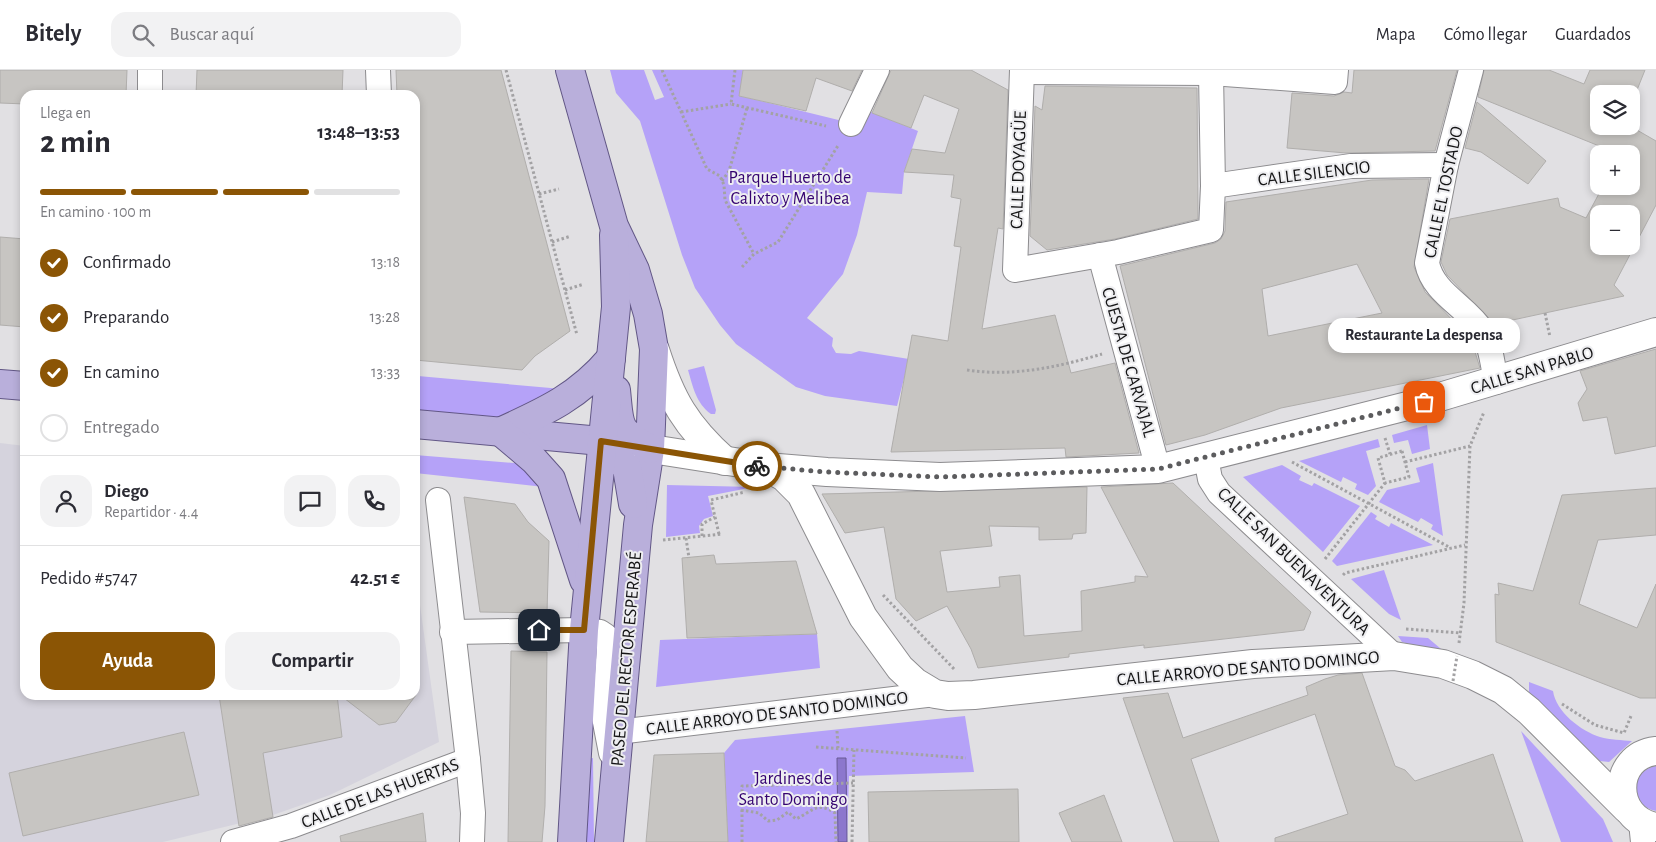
<!DOCTYPE html>
<html lang="es">
<head>
<meta charset="utf-8">
<style>
	body { margin:0; font-family:"Alegreya Sans",sans-serif; background:#f2f2f3; color:#2b2b33; height:100vh; display:flex; flex-direction:column; font-size:19px; white-space:nowrap }
	* { box-sizing:border-box; margin:0 }
	p { font-size:16px; color:#7c7c81 }
	.icon { flex:none; width:28px; height:28px; fill:none; stroke:currentColor; stroke-width:2; stroke-linecap:round; stroke-linejoin:round }
	.map { position:relative; flex:1; overflow:hidden }
	.details { position:absolute; left:20px; top:20px; width:400px; height:610px; display:flex; flex-direction:column; background:#fff; border-radius:15px; box-shadow:0 2px 8px #0003 }
	.details>* { flex:none }
	.fabs { position:absolute; left:1590px; top:15px; display:grid; gap:10px }
	.fabs a { display:grid; place-items:center; width:50px; height:50px; border-radius:10px; background:#fff; box-shadow:0 2px 8px #0003; font-size:25px }
	.pin { position:absolute; display:grid; place-items:center; width:42px; height:42px; color:#fff; margin:-21px; border-radius:10px; box-shadow:0 2px 8px #0006 }
	.courier { position:absolute; display:grid; place-items:center; width:50px; height:50px; margin:-25px; border:4px solid #8b5505; border-radius:50%; background:#fff; color:#222; box-shadow:0 1px 6px #0007 }
	.bubble { position:absolute; height:35px; border-radius:15px; background:#fff; box-shadow:0 2px 8px #0003; font-size:16px; font-weight:700; line-height:35px; text-align:center }
	.headline em { font-style:normal; font-weight:700 }
	.headline div { display:flex; flex-direction:column-reverse }
	.headline { display:flex; align-items:center; justify-content:space-between; height:85px; padding:0 20px }
	h1 { font-size:32px; font-weight:700; line-height:38px }
	.bar { display:grid; grid-template-columns:repeat(4,1fr); gap:8px 5px; align-content:center; height:60px; padding:0 20px }
	.bar i { height:6px; border-radius:4px; background:#e1e1e2 }
	.bar .current { background:#8b5505 }
	.bar p { grid-column:span 4 }
	.line { display:flex; align-items:center; gap:12px; padding:0 20px; border-top:1px solid #e1e1e2 }
	.line div { flex:1 }
	.round { display:grid; place-items:center; flex:none; width:52px; height:52px; border-radius:15px; background:#f2f2f3 }
	ol { padding:0 20px; list-style:none }
	li { display:flex; align-items:center; gap:15px; height:55px }
	li p { margin-inline-start:auto }
	li .icon { padding:5px; border-radius:50%; background:#8b5505; color:#fff; stroke-width:4 }
	li:last-child { color:#7c7c81 }
	li i { width:28px; height:28px; border:2px solid #e1e1e2; border-radius:50% }
	.action { display:flex; gap:10px; margin-top:auto; padding:10px 20px }
	.action a { flex:1; height:58px; border-radius:15px; background:#8b5505; color:#fff; font-size:20px; font-weight:700; line-height:58px; text-align:center }
	.action a+a { background:#f2f2f3; color:#2b2b33 }
	header { display:flex; align-items:center; gap:30px; box-sizing:border-box; height:70px; padding:0 25px; background:#fff; border-bottom:1px solid #e1e1e2 }
	header strong { font-size:24px }
	nav { display:flex; gap:28px; margin-inline-start:auto; font-size:18px }
	.search { width:350px; height:45px; background:#f2f2f3; display:flex; align-items:center; gap:12px; box-sizing:border-box; padding:0 18px; border-radius:15px; color:#7c7c81; font-size:19px }
	.map>svg:first-child { display:block }
	.built { fill:#d5d3dd }
	.green { fill:#b5a2f8 }
	.water { fill:#8c77cd; stroke:#685a96 }
	.building { fill:#c7c5c2; stroke:#b0aeac; fill-rule:evenodd }
	.lines { fill:none; stroke-linecap:round; stroke-linejoin:round }
	.street-casing { stroke:#8d8c8f; stroke-width:26 }
	.secondary-casing { stroke:#8d8c8f; stroke-width:30 }
	.primary-casing { stroke:#625786; stroke-width:30 }
	.path { stroke:#a3a2a4; stroke-width:3; stroke-dasharray:2.5 2.5; stroke-linecap:butt }
	.street { stroke:#fff; stroke-width:24 }
	.secondary { stroke:#fff; stroke-width:28 }
	.primary { stroke:#b9afdb; stroke-width:28 }
	.path-bridge { stroke:#a3a2a4; stroke-width:3; stroke-dasharray:2.5 2.5; stroke-linecap:butt }
	.done { stroke:#5c5c5e; stroke-width:5; stroke-dasharray:0 9 }
	.route { stroke:#8b5505; stroke-width:6 }
	.labels { text-anchor:middle; stroke-width:4; stroke-linejoin:round; paint-order:stroke }
	.street-label { font-size:18px; fill:#151516; stroke:#eeeef1 }
	.park-label { font-size:18px; fill:#340270; stroke:#eeeef1 }
</style>
</head>
<body>
<header>
<strong>Bitely</strong>
<div class="search"><svg class="icon" aria-label="search" viewBox="0 0 24 24"><circle cx="10" cy="10" r="6"/><path d="M15 15l6 6"/></svg>Buscar aquí</div>
<nav><a>Mapa</a><a>Cómo llegar</a><a>Guardados</a></nav>
</header>
<div class="map">
<svg width="1656" height="772" viewBox="0 0 1656 772">
	<rect width="100%" height="100%" fill="#e1e0e3"/>
	<!-- built -->
	<path class="built" d="M0 373 25 376V625H415V499L439 672 330 725 273 745 163 772H0Z"/>
	<!-- green -->
	<g class="green">
		<path d="M610 0H644L655 30 664 27 652 0H743L740 26 863 56 871 42 918 61 904 102 902 124 867 122 857 165 843 204 807 248 833 268 832 276 836 283 851 284 859 281 909 289 897 336 825 326 796 317 736 274 720 255 695 218 682 185 640 51 616 23Z"/>
		<path d="M704 296 716 340 715 344H711C696 333 693 317 688 300Z"/>
		<path d="M418 306 562 319 519 343 495 348 415 341V308Z"/>
		<path d="M1427 355 1430 379 1412 384 1408 370 1394 373 1392 365Z"/>
		<path d="M1378 369 1380 377 1366 381 1376 416 1368 425 1355 419 1357 414 1343 407 1341 412 1299 391Z"/>
		<path d="M415 385 525 394 544 417 415 403Z"/>
		<path d="M1433 393 1443 466 1431 459 1433 455 1421 448 1418 452 1379 432 1387 420 1420 412 1416 398Z"/>
		<path d="M1282 395 1301 406 1299 410 1312 416 1314 413 1360 436 1323 482 1243 407Z"/>
		<path d="M667 415 754 417 708 426 713 446 704 449 699 456 700 463 666 467Z"/>
		<path d="M1371 442 1377 446 1375 449 1389 457 1391 453 1433 475 1337 496 1332 491Z"/>
		<path d="M1384 500 1401 550 1389 544 1351 509Z"/>
		<path d="M817 564 820 598 656 617 660 570Z"/>
		<path d="M1398 566 1428 568 1447 584 1402 572Z"/>
		<path d="M1529 612 1553 621C1556 642 1581 661 1600 667 1610 670 1622 670 1632 671L1609 692 1600 691 1529 622Z"/>
		<path d="M965 646 974 702 849 706 847 772H728L724 683 735 670Z"/>
		<path d="M1521 661 1603 749 1613 772H1561Z"/>
		<path d="M593 688 594 772H585L588 689Z"/>
		<path d="M1656 696V741C1629 736 1629 701 1656 696Z"/>
	</g>
	<!-- water -->
	<path class="water" d="M837 688H846L847 772H838Z"/>
	<!-- building -->
	<g class="building">
		<path d="M0 0H127L126 25H25V34L0 33Z"/>
		<path d="M197 0H343L342 25H196Z"/>
		<path d="M396 0H501L570 261 535 286 522 300 415 290V25H397Z"/>
		<path d="M743 0H862L852 21 816 8 806 41 739 26Z"/>
		<path d="M891 0H971L1008 20 1003 159 998 158 982 259 1055 245 1071 303 1115 293 1139 383 1066 387 1065 378 891 382 912 265 948 271 961 177 954 176 961 129 951 127 954 105 904 102 912 79 945 83 959 39 924 25 911 58 872 43Z"/>
		<path d="M1354 0H1457L1435 81 1346 83 1287 78 1292 23 1334 26 1344 22 1352 23Z"/>
		<path d="M1484 0H1549L1584 14 1590 0H1645L1631 35V24H1599V56H1630L1656 71V135L1614 215 1624 226 1494 254 1447 205 1441 192 1450 149 1558 128 1560 137 1586 148 1603 116H1631V84H1619L1478 27ZM1599 144H1631V176H1599Z"/>
		<path d="M1045 16 1197 18 1198 149 1115 169 1047 180 1030 166 1035 36 1042 40Z"/>
		<path d="M1477 32 1546 91 1528 114 1481 82 1465 78Z"/>
		<path d="M1429 109 1414 197 1425 222 1471 269 1480 298 1281 338 1205 365 1166 375 1120 196 1215 173 1221 169 1225 161 1226 132 1372 110ZM1357 194 1382 243 1268 266 1262 219Z"/>
		<path d="M0 167 25 169V257L0 255Z"/>
		<path d="M1656 279V376L1615 384 1607 347 1583 351 1578 333 1587 319 1580 301Z"/>
		<path d="M1173 413 1311 542 1304 560 1144 578V575L1069 584V587L978 598 971 579 947 536 916 551 896 529 884 457 845 463 822 424 1087 417 1086 463 1073 464 1072 469 1039 470V457L989 456 992 476 940 481 947 522 1000 517 999 507 1020 505 1024 566 1082 561 1081 521 1135 512V506L1148 507 1101 417Z"/>
		<path d="M1656 418V465L1598 470 1579 534 1637 558 1656 514V628H1640L1496 572 1495 524 1499 525 1498 513 1533 521 1562 425Z"/>
		<path d="M464 427 515 434 528 452 549 471 547 543 480 542Z"/>
		<path d="M714 485 716 494 796 491 817 564 687 568 682 488Z"/>
		<path d="M511 581 547 582 545 736 542 772H508Z"/>
		<path d="M1362 603 1395 696 1405 700 1415 711 1493 684 1523 772H1275V768L1348 744 1315 644 1191 689 1219 772H1174L1123 628 1168 623 1183 668 1308 625 1306 617 1325 609 1338 605Z"/>
		<path d="M219 625H337L342 667 263 683 273 747 239 756Z"/>
		<path d="M340 625H416L396 652 379 655Z"/>
		<path d="M184 662 199 725 23 766 9 703Z"/>
		<path d="M724 683 728 772H646L654 685Z"/>
		<path d="M1018 719 1019 772H869L868 722Z"/>
		<path d="M1104 725 1122 772H1072L1059 743Z"/>
		<path d="M423 743 426 772H341L340 766Z"/>
	</g>
	<g class="lines">
		<defs>
			<g id="street">
				<path d="M378 0 379 25"/>
				<path d="M1022 0 1015 200 1118 182 1211 160 1213 116 1211 3"/>
				<path d="M1471 0 1446 95 1427 193C1433 224 1467 236 1483 262 1491 275 1493 297 1496 312"/>
				<path d="M1022 2 1211 3 1335 12 1336 0"/>
				<path d="M150 25V0"/>
				<path d="M851 54 877 0"/>
				<path d="M1213 116 1351 96 1446 95"/>
				<path d="M1100 185 1158 399"/>
				<path d="M1206 388 1210 409 1219 423 1394 586"/>
				<path d="M438 430 468 690 473 743 472 772"/>
				<path d="M452 562 584 560 600 562 606 566 609 576 604 647 611 683"/>
				<path d="M618 662 935 624"/>
				<path d="M1641 752 1643 772"/>
				<path d="M233 772 291 756 468 690"/>
			</g>
			<g id="secondary">
				<path d="M655 280C671 330 686 356 725 391"/>
				<path d="M626 375 766 397 827 402 940 407 1158 399 1423 332 1656 262"/>
				<path d="M768 398 784 407 801 424 863 547 900 598 915 612 935 624 948 626 974 625 1253 594 1394 586 1443 594 1473 605 1503 620 1529 641 1627 739"/>
				<path d="M1656 681C1611 686 1611 749 1656 757"/>
			</g>
			<g id="primary">
				<path d="M570 0 614 156 635 200 648 244 654 279 650 379 638 455 609 772"/>
				<path d="M0 314 25 316"/>
				<path d="M616 320C620 359 616 358 650 379"/>
				<path d="M415 354 601 371"/>
				<path d="M502 361C546 341 579 326 611 288"/>
				<path d="M501 362 534 390 551 409 584 510"/>
				<path d="M601 371 627 398 633 434"/>
				<path d="M572 772 584 560 616 237 614 165"/>
			</g>
		</defs>
		<!-- street casing -->
		<use href="#street" class="street-casing"/>
		<!-- secondary casing -->
		<use href="#secondary" class="secondary-casing"/>
		<!-- primary casing -->
		<use href="#primary" class="primary-casing"/>
		<!-- path -->
		<g class="path">
			<path d="M506 0 577 265"/>
			<path d="M662 0 707 99 720 106 724 115 725 130 754 184"/>
			<path d="M735 0 731 34 826 56"/>
			<path d="M681 42 731 34"/>
			<path d="M722 111 729 101 747 38"/>
			<path d="M539 124 559 119"/>
			<path d="M552 172 571 166"/>
			<path d="M742 197 754 184 778 172 839 74"/>
			<path d="M565 220 584 214"/>
			<path d="M1545 243 1550 267"/>
			<path d="M967 300C1013 307 1058 297 1102 284"/>
			<path d="M1385 368 1390 384"/>
			<path d="M1402 381 1409 407 1385 413 1378 388Z"/>
			<path d="M1292 392 1449 477"/>
			<path d="M1405 392 1470 376"/>
			<path d="M719 464 711 430 745 422"/>
			<path d="M702 466V454L715 447"/>
			<path d="M686 468 689 488"/>
			<path d="M663 470 722 464"/>
			<path d="M1325 489 1385 413"/>
			<path d="M1343 505 1345 503 1465 475"/>
			<path d="M883 525 955 600"/>
			<path d="M1406 559 1461 563"/>
			<path d="M1459 573 1464 533 1470 376 1484 342"/>
			<path d="M1562 634 1595 655 1624 663 1631 646"/>
			<path d="M837 661 838 678"/>
			<path d="M816 677 966 688"/>
			<path d="M741 740 759 743 768 751 777 750 788 742 796 749C813 741 817 731 835 743L836 772"/>
			<path d="M742 772V716L853 713"/>
			<path d="M852 772 854 680"/>
		</g>
		<!-- street -->
		<use href="#street" class="street"/>
		<!-- secondary -->
		<use href="#secondary" class="secondary"/>
		<!-- primary -->
		<use href="#primary" class="primary"/>
		<!-- path-bridge -->
		<path class="path-bridge" d="M1453 611 1457 586"/>
	</g>
	<g class="lines">
		<!-- done -->
		<path class="done" d="M757 396 826 402 940 407 1158 399 1424 332"/>
		<!-- route -->
		<path class="route" d="M539 560H584L601 371 757 396"/>
	</g>
	<g class="labels">
		<!-- street labels -->
		<g class="street-label">
			<text transform="translate(1018 100) rotate(-88)" y="6">CALLE DOYAGÜE</text>
			<text transform="translate(1314 103) rotate(-7)" y="6">CALLE SILENCIO</text>
			<text transform="translate(1443 122) rotate(-78)" y="6">CALLE EL TOSTADO</text>
			<text transform="translate(1129 292) rotate(74)" y="6">CUESTA DE CARVAJAL</text>
			<text transform="translate(1532 300) rotate(-17)" y="6">CALLE SAN PABLO</text>
			<text transform="translate(1294 491) rotate(44)" y="6">CALLE SAN BUENAVENTURA</text>
			<text transform="translate(626 589) rotate(-85)" y="6">PASEO DEL RECTOR ESPERABÉ</text>
			<text transform="translate(1248 598) rotate(-5)" y="6">CALLE ARROYO DE SANTO DOMINGO</text>
			<text transform="translate(777 643) rotate(-7)" y="6">CALLE ARROYO DE SANTO DOMINGO</text>
			<text transform="translate(380 723) rotate(-21)" y="6">CALLE DE LAS HUERTAS</text>
		</g>
		<!-- park labels -->
		<g class="park-label">
			<text x="790" y="113">Parque Huerto de<tspan x="790" dy="21">Calixto y Melibea</tspan></text>
			<text x="793" y="714">Jardines de<tspan x="793" dy="21">Santo Domingo</tspan></text>
		</g>
	</g>
</svg>
<div class="fabs">
<a><svg class="icon" aria-label="layers" viewBox="0 0 24 24"><path d="M12 4l9 5-9 5-9-5zM3 14l9 5 9-5"/></svg></a>
<a>+</a>
<a>−</a>
</div>
<div class="pin" style="left:1424px;top:332px;background:#ea580c"><svg class="icon" aria-label="bag" viewBox="0 0 24 24"><path d="M5 8h14l-1 12H6zM9 8a3 3 0 0 1 6 0"/></svg></div>
<div class="pin" style="left:539px;top:560px;background:#1f2937"><svg class="icon" aria-label="home" viewBox="0 0 24 24"><path d="M3 11l9-7 9 7M6 9v11h12V9"/></svg></div>
<div class="courier" style="left:757px;top:396px"><svg class="icon" aria-label="bike" viewBox="0 0 24 24"><circle cx="6" cy="16" r="4"/><circle cx="18" cy="16" r="4"/><path d="M6 16l4-8h5l3 8M10 8l3 8H6M13 5h3"/></svg></div>
<div class="bubble" style="left:1328px;top:248px;width:192px">Restaurante La despensa</div>
<section class="details">
<div class="headline"><div><h1>2 min</h1><p>Llega en</p></div><em>13:48–13:53</em></div>
<div class="bar"><i class="current"></i><i class="current"></i><i class="current"></i><i></i><p>En camino · 100 m</p></div>
<ol>
<li><svg class="icon" aria-label="check" viewBox="0 0 24 24"><path d="M5 12l5 5 9-10"/></svg>Confirmado<p>13:18</p></li>
<li><svg class="icon" aria-label="check" viewBox="0 0 24 24"><path d="M5 12l5 5 9-10"/></svg>Preparando<p>13:28</p></li>
<li><svg class="icon" aria-label="check" viewBox="0 0 24 24"><path d="M5 12l5 5 9-10"/></svg>En camino<p>13:33</p></li>
<li><i></i>Entregado</li>
</ol>
<div class="line" style="height:90px"><a class="round"><svg class="icon" aria-label="person" viewBox="0 0 24 24"><circle cx="12" cy="8" r="4"/><path d="M4 21q1-7 8-7t8 7"/></svg></a><div><b>Diego</b><p>Repartidor · 4.4</p></div><a class="round"><svg class="icon" aria-label="chat" viewBox="0 0 24 24"><path d="M4 5h16v11H9l-5 4z"/></svg></a><a class="round"><svg class="icon" aria-label="phone" viewBox="0 0 24 24"><path d="M5 4h4l2 5-3 2q2 4 5 5l2-3 5 2v4C11 20 4 13 5 4z"/></svg></a></div>
<div class="line" style="height:65px"><div>Pedido #5747</div><b>42.51 €</b></div>
<div class="action"><a>Ayuda</a><a>Compartir</a></div>
</section>
</div>
</body>
</html>
